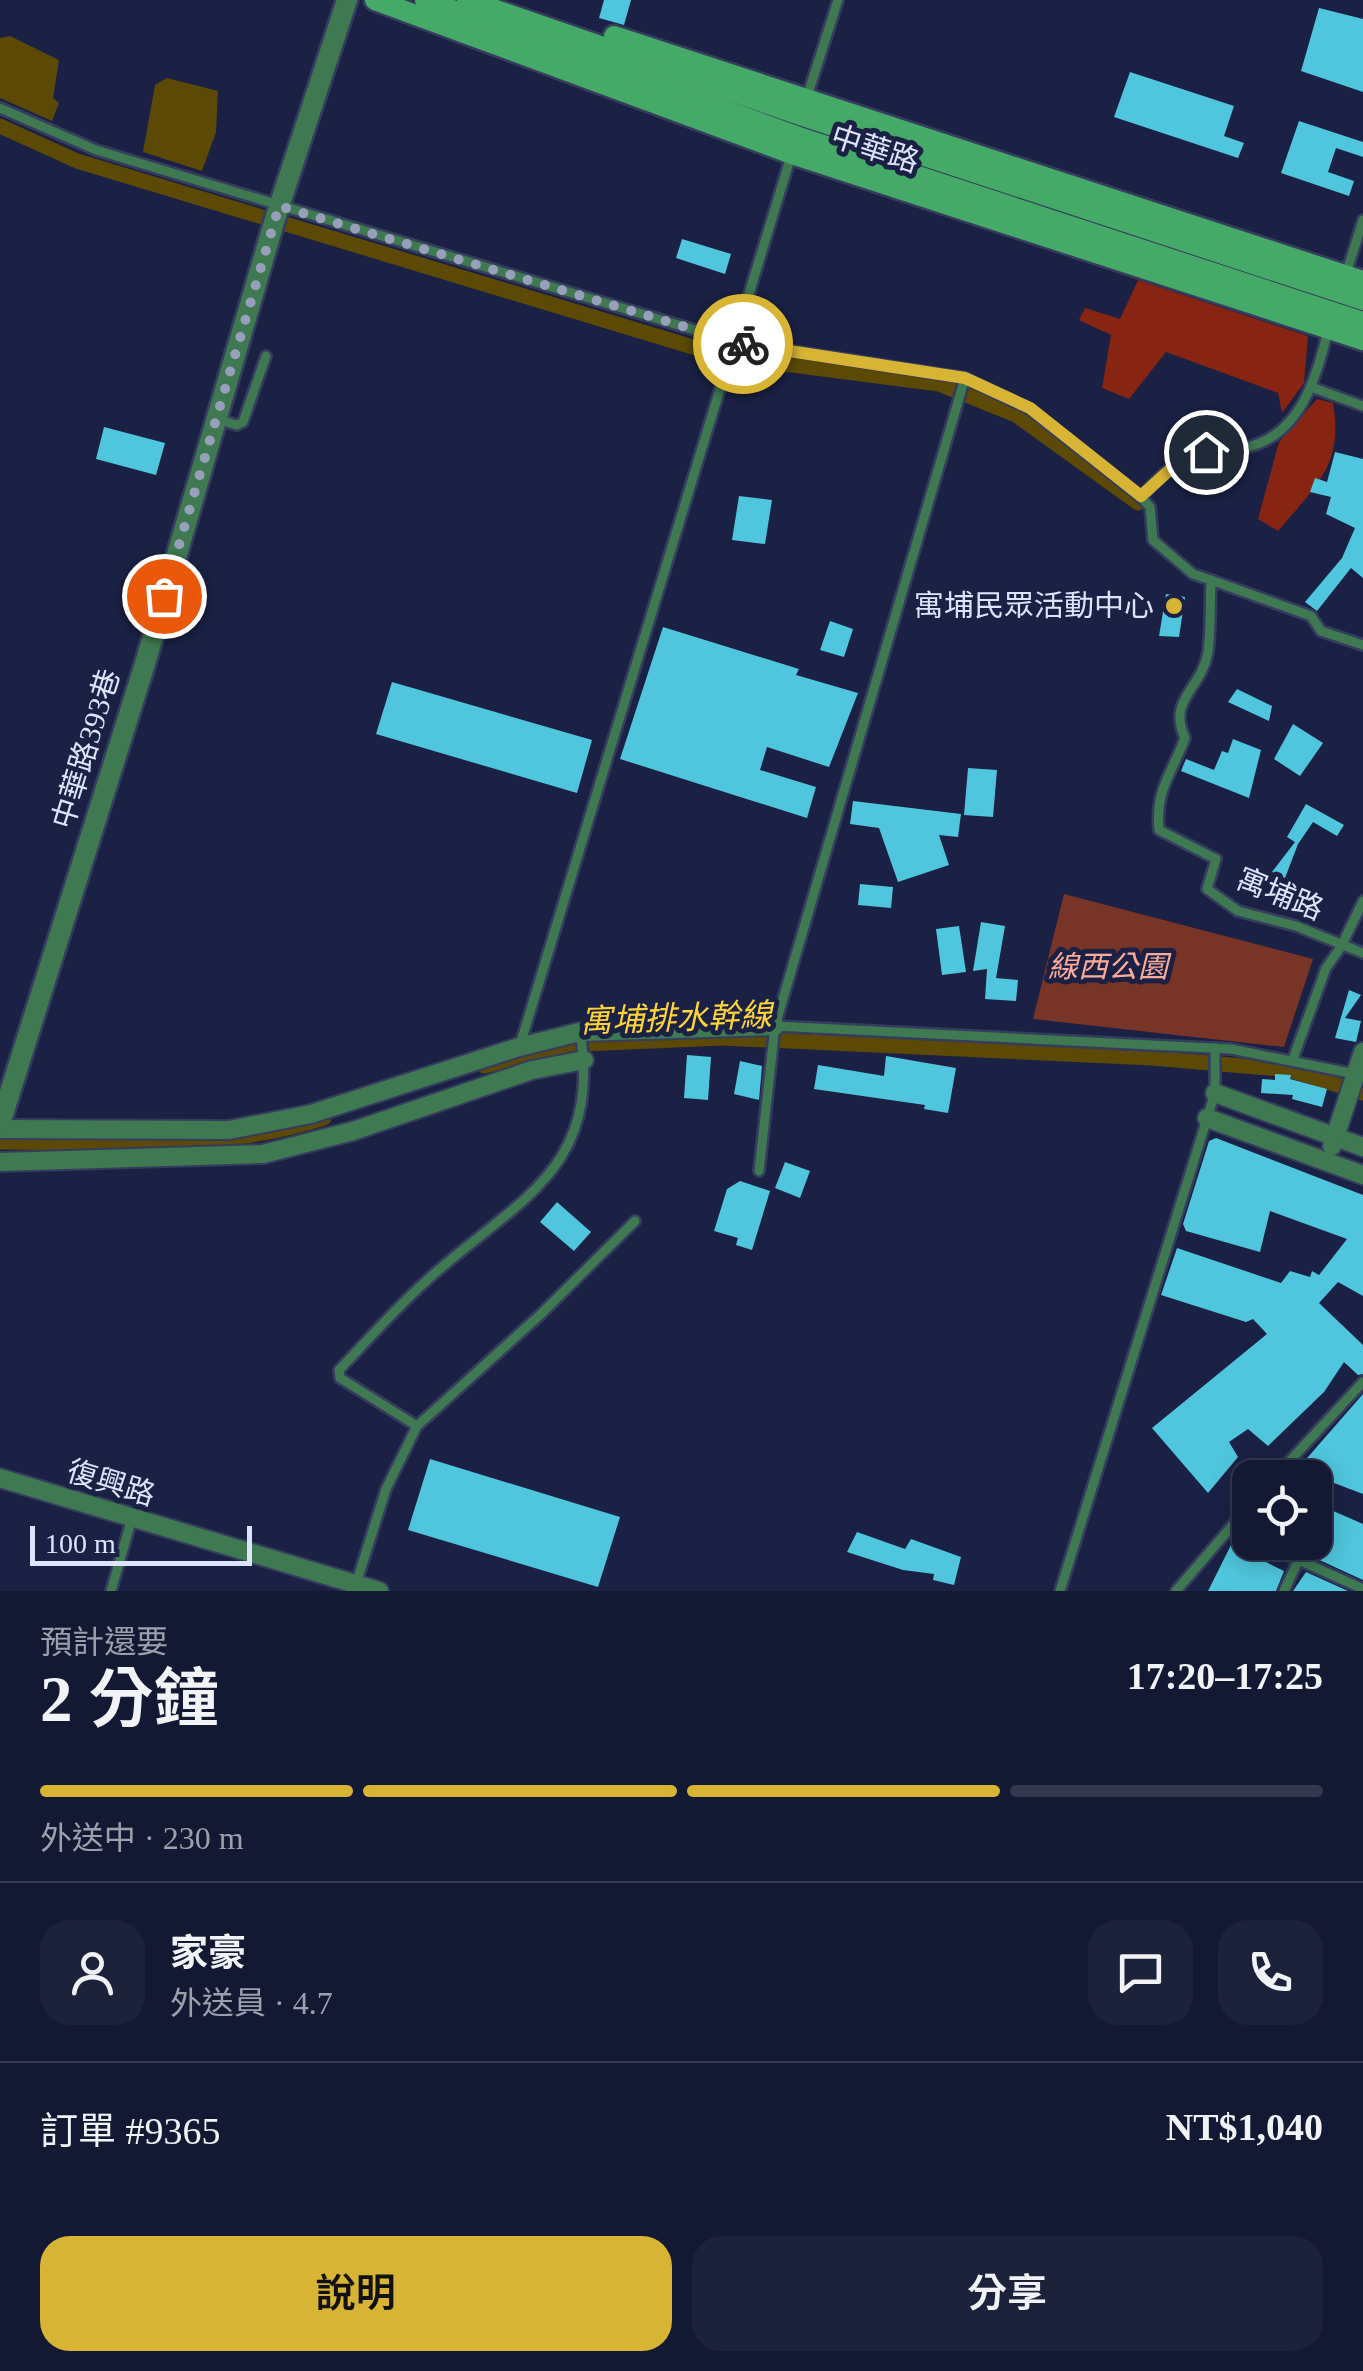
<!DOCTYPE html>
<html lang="zh-TW">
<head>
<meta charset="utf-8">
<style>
	body { margin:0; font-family:"Times New Roman","Noto Sans TC",serif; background:#1d223b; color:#f1f3f6; height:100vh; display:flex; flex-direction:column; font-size:38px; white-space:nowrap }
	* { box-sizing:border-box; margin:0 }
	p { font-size:32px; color:#9da0ac }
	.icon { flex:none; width:55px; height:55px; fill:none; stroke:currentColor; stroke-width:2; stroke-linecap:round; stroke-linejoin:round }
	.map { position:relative; height:1591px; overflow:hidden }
	.sheet { display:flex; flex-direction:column; background:#141933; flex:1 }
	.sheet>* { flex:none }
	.controls { position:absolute; left:1232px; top:1460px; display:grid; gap:20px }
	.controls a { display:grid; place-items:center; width:100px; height:100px; border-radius:20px; background:#141933; box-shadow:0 5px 25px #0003,0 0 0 2px #33384e; font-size:50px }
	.scale { position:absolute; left:30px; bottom:25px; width:222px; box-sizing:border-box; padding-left:10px; border:5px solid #dce3fb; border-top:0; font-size:28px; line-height:35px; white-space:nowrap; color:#dce3fb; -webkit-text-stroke:8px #1a2144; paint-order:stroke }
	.pin { position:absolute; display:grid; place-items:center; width:85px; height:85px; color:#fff; margin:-42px; border:5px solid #fff; border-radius:50%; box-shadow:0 2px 10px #0007 }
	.courier { position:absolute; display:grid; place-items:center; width:100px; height:100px; margin:-50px; border:8px solid #d8b434; border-radius:50%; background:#fff; color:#222; box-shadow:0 2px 12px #0007 }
	.headline em { font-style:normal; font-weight:600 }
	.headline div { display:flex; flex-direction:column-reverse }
	.headline { display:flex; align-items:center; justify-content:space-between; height:170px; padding:0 40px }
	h1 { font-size:65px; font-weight:600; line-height:75px }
	.bar { display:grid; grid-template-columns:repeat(4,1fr); gap:15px 10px; align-content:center; height:120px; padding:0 40px }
	.bar i { height:12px; border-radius:8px; background:#33384e }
	.bar .current { background:#d8b434 }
	.bar p { grid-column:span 4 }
	.line { display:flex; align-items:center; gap:25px; padding:0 40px; border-top:2px solid #33384e }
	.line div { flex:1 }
	.round { display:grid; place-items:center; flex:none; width:105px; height:105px; border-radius:30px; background:#1d223b }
	.button { display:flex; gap:20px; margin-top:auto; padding:20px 40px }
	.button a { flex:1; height:115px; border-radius:30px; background:#d8b434; color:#111; font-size:40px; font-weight:600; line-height:115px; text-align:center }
	.button a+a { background:#1d223b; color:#f1f3f6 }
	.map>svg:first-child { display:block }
	.green { fill:#783427 }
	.forest { fill:#872412 }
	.water { fill:#5b4905 }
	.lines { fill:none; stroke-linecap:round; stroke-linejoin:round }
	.canal { stroke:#5b4905; stroke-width:15 }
	.building { fill:#4fc6dd }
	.service-casing { stroke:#353c5e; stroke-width:14 }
	.minor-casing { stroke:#353c5e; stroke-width:22 }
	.tertiary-casing { stroke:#353c5e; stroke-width:25 }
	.secondary-casing { stroke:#353c5e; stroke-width:25 }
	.service { stroke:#3e7951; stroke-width:9 }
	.minor { stroke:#3e7951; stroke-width:18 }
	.tertiary { stroke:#3e7951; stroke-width:20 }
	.secondary { stroke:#45a968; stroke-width:20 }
	.done { stroke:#989fbb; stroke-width:10; stroke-dasharray:0 18 }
	.route { stroke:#d8b434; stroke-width:12 }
	.poi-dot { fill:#d8b434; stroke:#1a2144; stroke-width:4 }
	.labels { text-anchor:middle; stroke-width:10; stroke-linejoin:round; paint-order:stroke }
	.street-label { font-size:30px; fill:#dce3fb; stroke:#1a2144 }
	.poi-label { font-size:30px; fill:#dce3fb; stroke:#1a2144; text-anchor:end }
	.park-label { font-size:30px; font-style:italic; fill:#fcaa99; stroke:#1a2144 }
	.water-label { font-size:32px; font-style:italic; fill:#ffd437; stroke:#1a2144 }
</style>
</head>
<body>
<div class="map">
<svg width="1363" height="1591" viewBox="0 0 1363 1591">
	<rect width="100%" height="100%" fill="#1a2144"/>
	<!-- green -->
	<path class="green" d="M1064 894 1313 959 1284 1047 1033 1019Z"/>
	<!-- forest -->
	<g class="forest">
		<path d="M1138 280 1308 336 1304 383 1282 413 1278 393 1166 352 1129 399 1102 388 1111 335 1079 320 1085 308 1120 319Z"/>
		<path d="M1317 399 1333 403C1344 466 1315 487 1278 531L1258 519 1279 442Z"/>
	</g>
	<!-- water -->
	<g class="water">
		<path d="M10 36 59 60 53 98 59 103 52 121 0 98V38Z"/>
		<path d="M167 78 218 91 216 132 202 171 143 152 155 85Z"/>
	</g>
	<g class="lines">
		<!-- canal -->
		<g class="canal">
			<path d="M0 126 77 161 696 348 744 359 939 384 1016 415 1138 503"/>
			<path d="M484 1066 583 1044 722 1038 1152 1058 1289 1070 1363 1093"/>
			<path d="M0 1142C107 1142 222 1152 324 1118"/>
		</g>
	</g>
	<!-- building -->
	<g class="building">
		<path d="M604 0H631L624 25 599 18Z"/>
		<path d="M1319 8 1363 19V92L1301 71Z"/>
		<path d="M1130 72 1234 106 1224 136 1244 143 1238 158 1114 117Z"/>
		<path d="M1299 121 1363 142V157L1336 148 1328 172 1354 181 1349 196 1281 173Z"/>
		<path d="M682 239 731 254 725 274 676 258Z"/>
		<path d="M104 427 165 443 156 475 96 459Z"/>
		<path d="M1335 452 1363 459V578L1351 568 1317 611 1305 602 1342 558 1355 528 1326 514 1331 497 1310 492 1315 478 1327 482Z"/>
		<path d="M739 496 772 500 765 544 732 540Z"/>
		<path d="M1166 594 1185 597 1179 637 1159 636Z"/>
		<path d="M830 621 853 629 844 657 820 650Z"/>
		<path d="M663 627 799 669 796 675 858 693 829 767 767 747 760 770 816 787 807 818 620 759Z"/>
		<path d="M392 682 592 740 577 793 376 734Z"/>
		<path d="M1237 689 1272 706 1269 721 1228 702Z"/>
		<path d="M1293 724 1323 743 1300 776 1274 759Z"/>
		<path d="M1233 739 1261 750 1249 798 1181 771 1186 759 1214 770 1222 751 1228 753Z"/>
		<path d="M968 768 997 770 993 817 964 815Z"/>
		<path d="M853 801 961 814 958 837 939 835 949 865 898 882 879 828 850 824Z"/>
		<path d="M1306 804 1344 825 1337 836 1313 822 1298 844 1285 878 1272 872 1295 842 1287 837Z"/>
		<path d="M860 884 893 887 891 908 858 905Z"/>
		<path d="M981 922 1005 926 996 978 1018 980 1016 1001 985 999 987 969 973 971Z"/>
		<path d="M959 926 966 972 942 975 936 929Z"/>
		<path d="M1349 990 1361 995 1345 1018 1361 1021 1356 1042 1335 1038Z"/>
		<path d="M687 1055 711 1057 708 1100 684 1098Z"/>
		<path d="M886 1056 956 1068 948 1113 924 1109 925 1105 814 1089 818 1065 884 1076Z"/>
		<path d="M740 1061 762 1066 759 1100 734 1094Z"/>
		<path d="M1275 1074 1291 1075 1290 1079 1327 1089 1322 1107 1292 1099 1293 1095 1261 1093 1262 1079 1275 1080Z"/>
		<path d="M1216 1138 1363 1195V1296L1338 1282 1319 1303 1363 1345V1374L1358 1375 1344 1362 1324 1392 1268 1446 1248 1429 1229 1442 1238 1457 1208 1493 1152 1428 1267 1334 1253 1319 1246 1322 1161 1295 1177 1248 1281 1283 1290 1271 1310 1277 1312 1271 1319 1275 1347 1239 1270 1211 1260 1252 1186 1231 1183 1224 1209 1141Z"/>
		<path d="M785 1162 810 1171 800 1198 775 1188Z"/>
		<path d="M740 1181 770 1191 752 1250 736 1245 738 1238 714 1231 727 1189Z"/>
		<path d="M557 1202 591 1232 574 1251 540 1222Z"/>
		<path d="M1363 1394V1494L1313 1475 1301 1465Z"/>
		<path d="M430 1459 620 1517 598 1587 408 1530Z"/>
		<path d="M1315 1503 1363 1524V1580L1280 1542H1315Z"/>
		<path d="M857 1532 905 1549 911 1539 961 1557 954 1585 933 1580 934 1574 903 1570 847 1552Z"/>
		<path d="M1231 1545 1284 1571 1276 1591H1208Z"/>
		<path d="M1306 1572 1348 1591H1293Z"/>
	</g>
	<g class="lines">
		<defs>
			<g id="service">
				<path d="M807 97 838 0"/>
				<path d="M0 108 96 150 735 342 965 378 1030 409 1141 497"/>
				<path d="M1345 277 1363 220"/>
				<path d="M1328 330C1317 377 1300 438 1243 448 1220 452 1197 452 1176 465 1163 472 1152 486 1141 497L1150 507 1153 540 1193 574 1211 580C1210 603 1211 628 1208 652 1202 689 1167 699 1185 738 1172 773 1155 790 1159 830L1216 859 1207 889 1238 911 1296 926 1363 953"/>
				<path d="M1314 388 1363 406"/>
				<path d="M217 419 237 425 243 422 266 356"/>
				<path d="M1211 580 1311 616 1321 631 1363 645"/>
				<path d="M775 1026 1231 1049 1355 1074"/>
				<path d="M520 1045 791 156"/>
				<path d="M1293 1059 1326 968 1341 947 1363 901"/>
				<path d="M759 1171 775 1026 965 378"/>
				<path d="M417 1426 340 1378 339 1370C367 1341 395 1309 425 1282 512 1202 603 1173 580 1032"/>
				<path d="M1274 1478 1363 1382"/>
				<path d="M1230 1528 1250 1538"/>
				<path d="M1259 1542 1363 1589"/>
				<path d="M356 1584 386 1489 417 1426 541 1314 635 1221"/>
				<path d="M111 1591 132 1518"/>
				<path d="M1060 1591 1215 1093V1048"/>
				<path d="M1176 1591 1250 1505"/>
				<path d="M1284 1591 1298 1561"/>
			</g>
			<g id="minor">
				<path d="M1215 1093 1363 1147"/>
				<path d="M1207 1118 1363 1175"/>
				<path d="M0 1129 229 1130 311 1114 519 1047 580 1032 775 1026"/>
				<path d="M1332 1146 1363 1052"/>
				<path d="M0 1162 263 1154 353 1131 532 1070 584 1060"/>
				<path d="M0 1478 379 1591"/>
			</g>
			<path id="tertiary" d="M0 1124 144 667 275 219 347 0"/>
			<g id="secondary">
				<path d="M375 0 792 154 1363 340"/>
				<path d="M425 0 796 136 1363 322"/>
				<path d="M467 0 803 116 1363 300"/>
				<path d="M614 36 1363 281"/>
			</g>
		</defs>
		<!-- service casing -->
		<use href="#service" class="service-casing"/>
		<!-- minor casing -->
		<use href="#minor" class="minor-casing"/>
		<!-- tertiary casing -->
		<use href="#tertiary" class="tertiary-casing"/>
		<!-- secondary casing -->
		<use href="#secondary" class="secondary-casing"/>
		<!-- service -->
		<use href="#service" class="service"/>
		<!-- minor -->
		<use href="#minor" class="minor"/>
		<!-- tertiary -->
		<use href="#tertiary" class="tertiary"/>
		<!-- secondary -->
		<use href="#secondary" class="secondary"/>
	</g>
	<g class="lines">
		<!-- done -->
		<path class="done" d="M164 596 279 206 743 344"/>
		<!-- route -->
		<path class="route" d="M743 344 965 378 1030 408 1141 496 1174 466 1206 452"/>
	</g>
	<!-- markers -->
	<circle class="poi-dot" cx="1174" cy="606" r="10"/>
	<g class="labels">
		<!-- street labels -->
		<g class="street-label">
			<text transform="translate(875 149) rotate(18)" y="10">中華路</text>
			<text transform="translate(86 749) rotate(-73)" y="10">中華路393巷</text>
			<text transform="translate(1280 894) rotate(22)" y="10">寓埔路</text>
			<text transform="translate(111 1483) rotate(17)" y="10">復興路</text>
		</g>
		<!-- poi labels -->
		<g class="poi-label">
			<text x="1154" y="616">寓埔民眾活動中心</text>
		</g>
		<!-- park labels -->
		<g class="park-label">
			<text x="1108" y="977">線西公園</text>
		</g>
		<!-- water labels -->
		<g class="water-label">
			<text transform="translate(676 1018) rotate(-2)" y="11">寓埔排水幹線</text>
		</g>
	</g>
</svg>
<div class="controls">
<a><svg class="icon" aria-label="locate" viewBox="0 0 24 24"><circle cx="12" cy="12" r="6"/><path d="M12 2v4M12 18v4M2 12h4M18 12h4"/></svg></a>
</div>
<div class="scale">100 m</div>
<div class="pin" style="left:164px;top:596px;background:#ea580c"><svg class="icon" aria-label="bag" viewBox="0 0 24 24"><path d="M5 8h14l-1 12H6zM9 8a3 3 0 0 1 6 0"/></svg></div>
<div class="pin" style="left:1206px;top:452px;background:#1f2937"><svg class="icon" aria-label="home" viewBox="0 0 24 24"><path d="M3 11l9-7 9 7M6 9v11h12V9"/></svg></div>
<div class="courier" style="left:743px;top:344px"><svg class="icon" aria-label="bike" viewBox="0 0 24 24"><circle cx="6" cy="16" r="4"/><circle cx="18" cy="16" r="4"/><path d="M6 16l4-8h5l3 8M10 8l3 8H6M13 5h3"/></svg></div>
</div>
<section class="sheet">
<div class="headline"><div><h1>2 分鐘</h1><p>預計還要</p></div><em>17:20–17:25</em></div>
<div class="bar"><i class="current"></i><i class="current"></i><i class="current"></i><i></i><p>外送中 · 230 m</p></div>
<div class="line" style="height:180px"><a class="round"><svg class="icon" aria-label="person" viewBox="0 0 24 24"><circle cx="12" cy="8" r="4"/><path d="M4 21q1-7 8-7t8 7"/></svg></a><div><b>家豪</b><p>外送員 · 4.7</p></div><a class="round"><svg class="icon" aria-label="chat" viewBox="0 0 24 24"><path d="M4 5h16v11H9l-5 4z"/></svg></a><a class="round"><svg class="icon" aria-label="phone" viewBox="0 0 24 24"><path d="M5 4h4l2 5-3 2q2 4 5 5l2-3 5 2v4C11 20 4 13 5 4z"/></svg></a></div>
<div class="line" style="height:130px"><div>訂單 #9365</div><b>NT$1,040</b></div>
<div class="button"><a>說明</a><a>分享</a></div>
</section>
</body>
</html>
